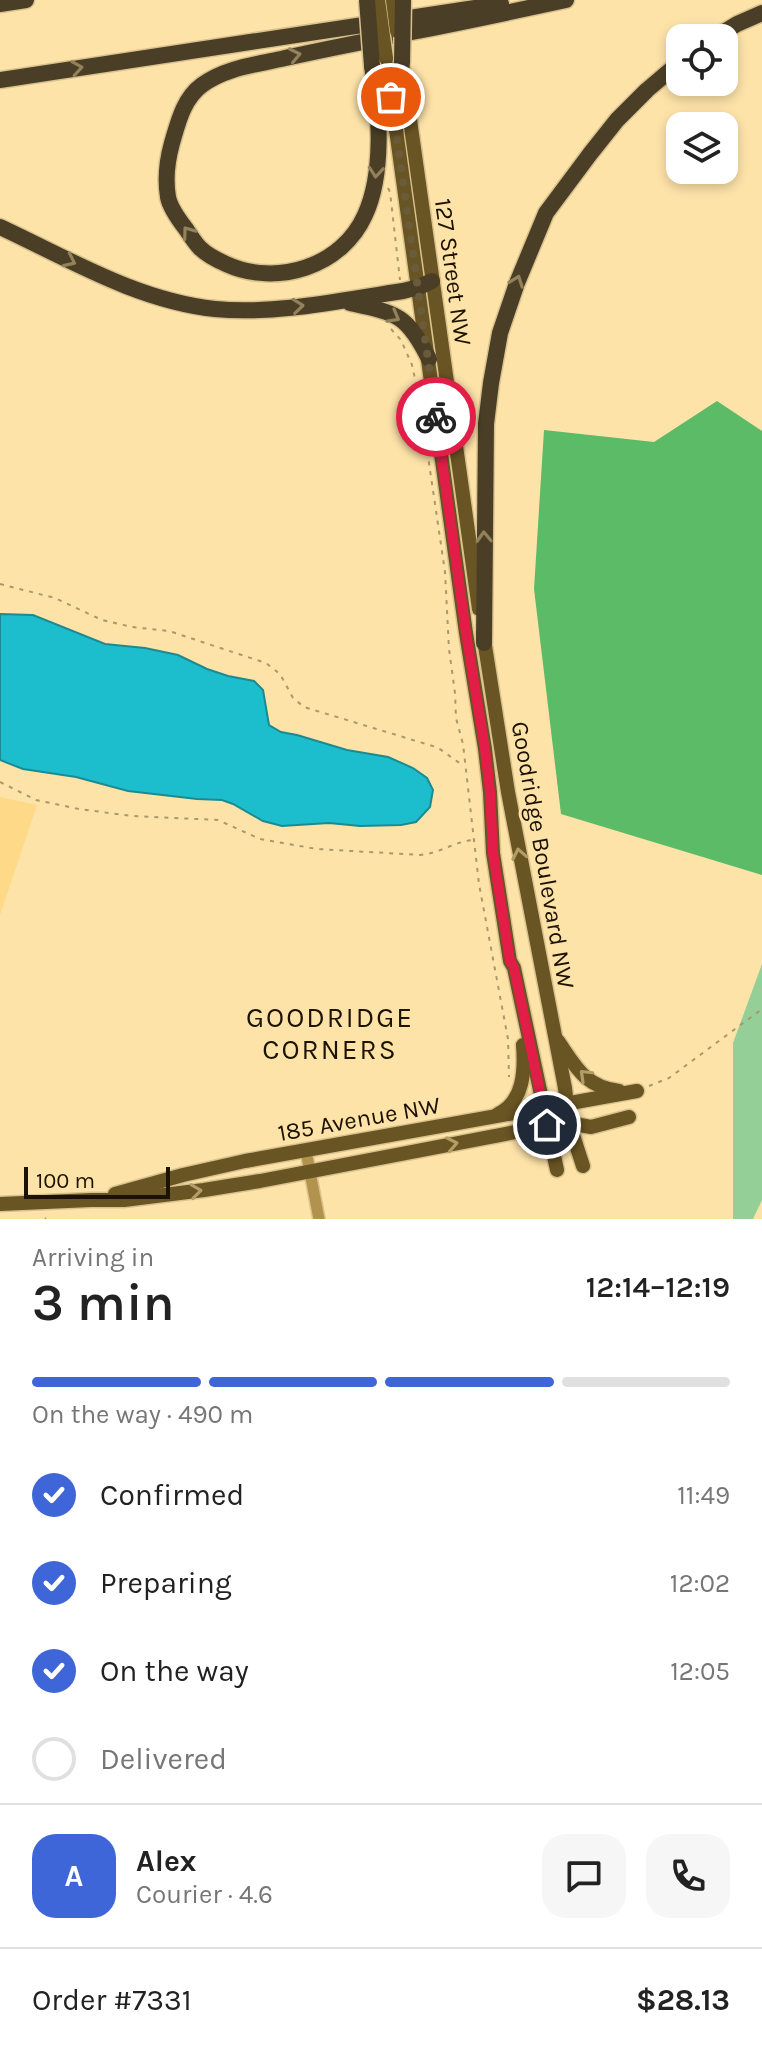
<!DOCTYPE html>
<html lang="en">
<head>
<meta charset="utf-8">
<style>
	body { margin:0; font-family:Karla,sans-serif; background:#f6f6f6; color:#222; height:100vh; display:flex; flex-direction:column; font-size:30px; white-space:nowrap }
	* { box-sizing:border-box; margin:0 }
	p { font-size:26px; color:#767676 }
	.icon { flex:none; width:44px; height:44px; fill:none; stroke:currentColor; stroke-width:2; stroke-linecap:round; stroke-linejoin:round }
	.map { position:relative; height:1219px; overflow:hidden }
	.sheet { display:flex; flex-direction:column; background:#fff; flex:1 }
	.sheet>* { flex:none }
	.tools { position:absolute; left:666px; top:24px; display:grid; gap:16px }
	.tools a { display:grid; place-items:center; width:72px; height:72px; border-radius:16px; background:#fff; box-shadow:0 4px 12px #0003; font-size:40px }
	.scale { position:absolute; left:24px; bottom:20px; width:146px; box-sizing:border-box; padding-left:8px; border:4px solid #1b1200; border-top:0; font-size:22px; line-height:28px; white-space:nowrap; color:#1b1200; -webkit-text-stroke:6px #fee3a9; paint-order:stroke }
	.pin { position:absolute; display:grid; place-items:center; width:68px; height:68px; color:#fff; margin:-34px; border:4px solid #fff; border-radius:50%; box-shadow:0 2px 8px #0007 }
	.courier { position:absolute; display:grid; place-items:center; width:80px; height:80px; margin:-40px; border:6px solid #e11d48; border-radius:50%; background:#fff; color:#222; box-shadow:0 2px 10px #0007 }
	.summary em { font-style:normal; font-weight:600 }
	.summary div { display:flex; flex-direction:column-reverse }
	.summary { display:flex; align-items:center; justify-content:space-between; height:136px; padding:0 32px }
	h1 { font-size:52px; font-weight:600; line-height:60px }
	.bar { display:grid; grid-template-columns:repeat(4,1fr); gap:12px 8px; align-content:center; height:96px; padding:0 32px }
	.bar i { height:10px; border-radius:6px; background:#e0e0e0 }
	.bar .current { background:#3f66d8 }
	.bar p { grid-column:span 4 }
	.line { display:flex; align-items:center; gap:20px; padding:0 32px; border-top:2px solid #e0e0e0 }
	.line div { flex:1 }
	.round { display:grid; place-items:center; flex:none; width:84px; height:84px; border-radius:24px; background:#f6f6f6 }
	ol { padding:0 32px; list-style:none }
	li { display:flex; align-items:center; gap:24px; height:88px }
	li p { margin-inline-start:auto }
	li .icon { padding:8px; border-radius:50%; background:#3f66d8; color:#fff; stroke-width:4 }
	li:last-child { color:#767676 }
	li i { width:44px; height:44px; border:4px solid #e0e0e0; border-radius:50% }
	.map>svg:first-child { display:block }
	.built { fill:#fed987 }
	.green { fill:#94cf97 }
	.forest { fill:#5bbb66 }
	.water { fill:#1cbece; stroke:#1c8a90; stroke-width:2 }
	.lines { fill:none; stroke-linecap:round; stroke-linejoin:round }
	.minor-casing { stroke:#dac28e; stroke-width:14 }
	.major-casing { stroke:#dac28e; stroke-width:17 }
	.highway-casing { stroke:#dac28e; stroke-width:19 }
	.path { stroke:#ab976c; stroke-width:2; stroke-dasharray:4 6; stroke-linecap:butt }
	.minor { stroke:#b1934e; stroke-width:11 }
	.major { stroke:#695423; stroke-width:14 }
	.highway { stroke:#4a3f26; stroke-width:16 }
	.major-bridge-casing { stroke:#dac28e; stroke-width:17; stroke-linecap:butt }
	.highway-bridge-casing { stroke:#dac28e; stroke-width:19; stroke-linecap:butt }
	.major-bridge { stroke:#695423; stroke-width:14 }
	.highway-bridge { stroke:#4a3f26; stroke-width:16 }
	.oneway { stroke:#92815a }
	.oneway2 { stroke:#b49c66 }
	.done { stroke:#6a5b3b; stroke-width:8; stroke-dasharray:0 14.4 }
	.route { stroke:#e11d48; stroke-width:10 }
	.labels { text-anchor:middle; stroke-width:6; stroke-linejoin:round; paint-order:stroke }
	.street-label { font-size:24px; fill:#1b1200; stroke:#fee3a9 }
	.quarter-label { font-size:28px; letter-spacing:2px; fill:#1b1200; stroke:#fee3a9 }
</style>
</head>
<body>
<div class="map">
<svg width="762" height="1219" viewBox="0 0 762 1219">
	<rect width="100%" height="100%" fill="#fee3a9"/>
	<!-- built -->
	<path class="built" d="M0 797 37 805 0 915Z"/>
	<!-- green -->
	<path class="green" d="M762 964V1200L753 1219H733V1043Z"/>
	<!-- forest -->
	<path class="forest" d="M717 401 762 431V875L561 814 534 589 544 430 654 442Z"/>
	<!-- water -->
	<path class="water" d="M0 614 33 615 105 644 145 648 178 655 207 669 228 676 254 681 263 690 269 725 281 732 297 735 347 750 388 757 413 768 427 778 433 790 430 807 416 822 401 825 360 826 329 823 282 826 263 821 233 804 222 800 197 799 128 791 76 777 23 769 0 760Z"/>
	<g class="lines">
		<defs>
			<path id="minor" d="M306 1151 319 1219"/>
			<g id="major">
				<path d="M386 58 466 633 485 749 490 792 493 853 510 961 514 968 557 1170"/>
				<path d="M402 63 479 609"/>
				<path d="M483 633 508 792 565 1088 569 1123 583 1166"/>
				<path d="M558 1041C576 1067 585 1087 619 1091"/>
				<path d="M498 1114C524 1102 525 1070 523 1045"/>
				<path d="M115 1194 183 1175 245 1161 637 1091"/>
				<path d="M0 1204 91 1200H124L204 1190 260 1181 547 1126 569 1123 591 1127 629 1117"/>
			</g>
			<g id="highway">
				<path d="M0 4 26 0"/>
				<path d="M714 38 737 24 762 13"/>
				<path d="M372 66C380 110 384 174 365 215 342 267 276 287 226 264 217 260 207 255 200 248 195 243 190 235 186 229 179 220 170 208 168 197 165 179 167 161 172 143 178 123 183 99 202 85 225 68 254 65 281 59 325 49 368 41 412 32 463 22 515 11 566 0"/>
				<path d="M0 80 501 4"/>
				<path d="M0 227C69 259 138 301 215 309 276 315 343 300 403 291L419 287 432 281"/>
				<path d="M350 303C396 313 407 314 429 359"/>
				<path d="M484 643 486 424 491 383 500 333 517 283 546 213 590 154 617 120 647 90 680 62"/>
			</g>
		</defs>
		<!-- minor casing -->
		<use href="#minor" class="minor-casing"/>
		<!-- major casing -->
		<use href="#major" class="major-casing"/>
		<!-- highway casing -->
		<use href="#highway" class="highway-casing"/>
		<!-- path -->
		<g class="path">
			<path d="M388 188 390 192 400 280"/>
			<path d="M391 329 401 340 412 365 420 402 445 572 449 649 455 693 456 718 463 744 479 884 508 1039 509 1077"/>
			<path d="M0 584 55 598 102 620 132 627 169 631 266 663 280 674 293 698 304 707 436 747C446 752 454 761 464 765"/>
			<path d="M0 782 36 800 79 809 132 816 218 820 260 839 317 849 420 855C441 853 453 842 473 840"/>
			<path d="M649 1086 669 1078 762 1009"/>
			<path d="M45 1219 46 1218"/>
		</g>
		<!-- minor -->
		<use href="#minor" class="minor"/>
		<!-- major -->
		<use href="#major" class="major"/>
		<!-- highway -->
		<use href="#highway" class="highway"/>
		<defs>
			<g id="major-bridge">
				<path d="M378 0 386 58"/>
				<path d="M393 0 397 31"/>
			</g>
			<g id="highway-bridge">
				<path d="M367 0 372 66"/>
				<path d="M402 63 403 0"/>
			</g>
		</defs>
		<!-- major-bridge casing -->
		<use href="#major-bridge" class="major-bridge-casing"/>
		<!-- highway-bridge casing -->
		<use href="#highway-bridge" class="highway-bridge-casing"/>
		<!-- major-bridge -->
		<use href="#major-bridge" class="major-bridge"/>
		<!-- highway-bridge -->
		<use href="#highway-bridge" class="highway-bridge"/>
	</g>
	<!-- one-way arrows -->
	<defs><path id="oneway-chevron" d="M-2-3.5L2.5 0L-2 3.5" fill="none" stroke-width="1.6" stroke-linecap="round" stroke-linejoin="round" transform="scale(2)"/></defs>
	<g class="oneway">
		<use href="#oneway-chevron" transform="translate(295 55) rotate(-12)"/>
		<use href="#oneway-chevron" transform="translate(77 68) rotate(-9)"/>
		<use href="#oneway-chevron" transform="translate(376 172) rotate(95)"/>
		<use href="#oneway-chevron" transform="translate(188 232) rotate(-126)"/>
		<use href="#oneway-chevron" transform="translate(70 261) rotate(25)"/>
		<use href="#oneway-chevron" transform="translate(517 281) rotate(-70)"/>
		<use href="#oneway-chevron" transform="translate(298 306) rotate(-6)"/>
		<use href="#oneway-chevron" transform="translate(394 317) rotate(29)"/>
		<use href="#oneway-chevron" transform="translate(484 537) rotate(-92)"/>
	</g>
	<g class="oneway2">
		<use href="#oneway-chevron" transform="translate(519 854) rotate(-101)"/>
		<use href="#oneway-chevron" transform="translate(585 1075) rotate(-136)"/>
		<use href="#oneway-chevron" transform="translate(452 1144) rotate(-11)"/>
		<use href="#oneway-chevron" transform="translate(196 1191) rotate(-8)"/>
	</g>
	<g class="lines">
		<!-- done -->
		<path class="done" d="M391 97 436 417"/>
		<!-- route -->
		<path class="route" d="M436 417 466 633 485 749 490 792 493 853 510 961 514 968 547 1125"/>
	</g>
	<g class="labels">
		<!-- street labels -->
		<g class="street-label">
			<text transform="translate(453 272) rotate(82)" y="8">127 Street NW</text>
			<text transform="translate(543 855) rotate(80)" y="8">Goodridge Boulevard NW</text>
			<text transform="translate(359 1119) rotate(-10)" y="8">185 Avenue NW</text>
		</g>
		<!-- quarter labels -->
		<g class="quarter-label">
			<text x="330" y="1027">GOODRIDGE<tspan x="330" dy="32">CORNERS</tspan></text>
		</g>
	</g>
</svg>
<div class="tools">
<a><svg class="icon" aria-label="locate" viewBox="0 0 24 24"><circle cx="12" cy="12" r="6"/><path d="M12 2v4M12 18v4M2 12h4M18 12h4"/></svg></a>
<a><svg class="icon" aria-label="layers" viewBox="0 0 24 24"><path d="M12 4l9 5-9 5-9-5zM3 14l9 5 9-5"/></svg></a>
</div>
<div class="scale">100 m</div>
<div class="pin" style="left:391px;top:97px;background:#ea580c"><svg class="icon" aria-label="bag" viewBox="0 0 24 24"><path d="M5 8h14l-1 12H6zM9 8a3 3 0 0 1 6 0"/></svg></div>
<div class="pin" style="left:547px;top:1125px;background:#1f2937"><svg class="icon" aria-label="home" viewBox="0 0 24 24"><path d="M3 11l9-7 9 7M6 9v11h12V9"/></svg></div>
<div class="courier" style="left:436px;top:417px"><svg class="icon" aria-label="bike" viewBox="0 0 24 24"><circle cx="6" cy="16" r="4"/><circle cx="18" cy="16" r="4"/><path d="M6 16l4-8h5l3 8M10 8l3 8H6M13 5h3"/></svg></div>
</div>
<section class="sheet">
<div class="summary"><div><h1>3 min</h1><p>Arriving in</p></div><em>12:14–12:19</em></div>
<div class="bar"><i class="current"></i><i class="current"></i><i class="current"></i><i></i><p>On the way · 490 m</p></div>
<ol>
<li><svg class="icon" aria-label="check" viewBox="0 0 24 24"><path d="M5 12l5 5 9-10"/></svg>Confirmed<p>11:49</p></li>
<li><svg class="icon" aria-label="check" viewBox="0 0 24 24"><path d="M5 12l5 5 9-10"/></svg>Preparing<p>12:02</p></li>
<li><svg class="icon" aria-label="check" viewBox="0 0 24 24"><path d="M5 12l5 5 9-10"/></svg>On the way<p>12:05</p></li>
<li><i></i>Delivered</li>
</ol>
<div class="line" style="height:144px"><b class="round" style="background:#3f66d8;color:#fff">A</b><div><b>Alex</b><p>Courier · 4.6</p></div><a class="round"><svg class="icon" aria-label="chat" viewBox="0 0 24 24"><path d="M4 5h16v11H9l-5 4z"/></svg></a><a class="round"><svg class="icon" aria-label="phone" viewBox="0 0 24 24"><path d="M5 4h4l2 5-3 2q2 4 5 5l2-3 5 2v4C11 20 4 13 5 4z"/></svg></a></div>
<div class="line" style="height:104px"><div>Order #7331</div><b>$28.13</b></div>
</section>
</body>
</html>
